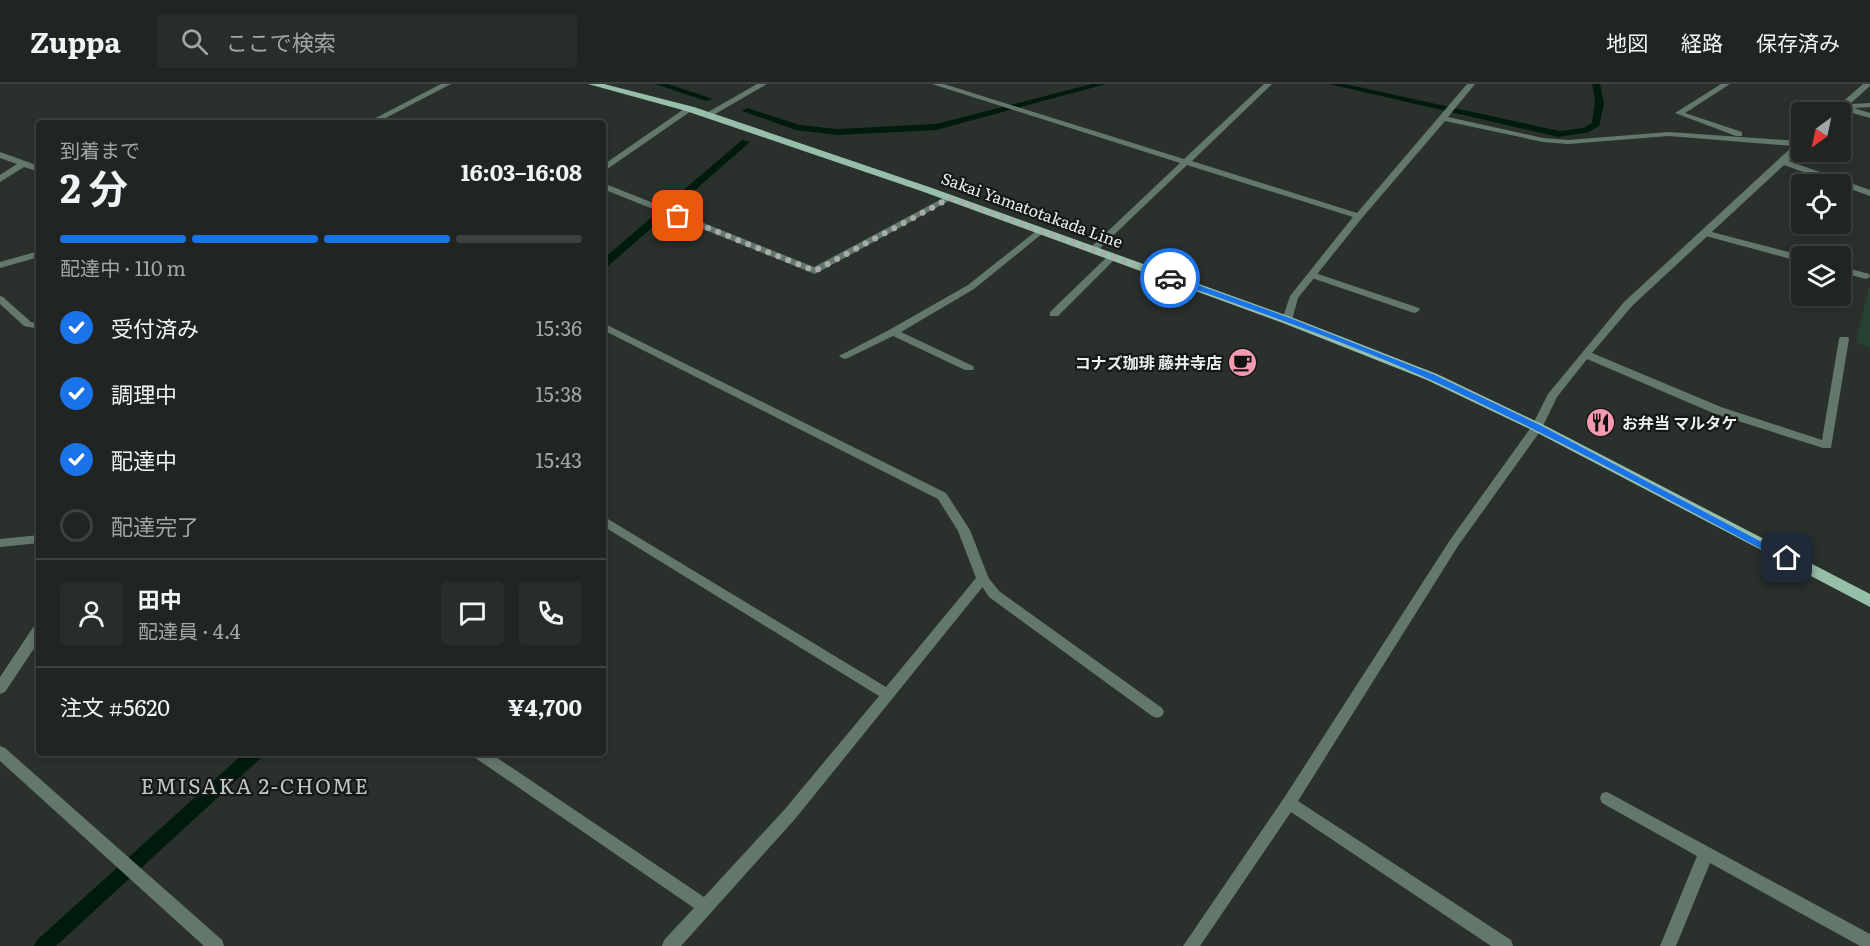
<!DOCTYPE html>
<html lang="ja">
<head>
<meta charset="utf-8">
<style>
	body { margin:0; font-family:Literata,"Noto Sans JP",serif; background:#282d2a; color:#f1f3f6; height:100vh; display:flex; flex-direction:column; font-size:22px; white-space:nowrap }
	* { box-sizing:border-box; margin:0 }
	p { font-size:20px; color:#a2a5a5 }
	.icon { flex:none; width:33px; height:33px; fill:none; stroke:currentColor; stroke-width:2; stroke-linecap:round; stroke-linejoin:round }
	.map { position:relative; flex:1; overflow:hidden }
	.details { position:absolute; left:36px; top:36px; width:570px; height:636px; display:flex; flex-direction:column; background:#202522; border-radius:6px; box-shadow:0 3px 9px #0003,0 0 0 2px #3d4240 }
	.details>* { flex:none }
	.needle { width:39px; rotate:213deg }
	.buttons { position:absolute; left:1791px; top:18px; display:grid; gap:12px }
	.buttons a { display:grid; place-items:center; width:60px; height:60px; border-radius:6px; background:#202522; box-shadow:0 3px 9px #0003,0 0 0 2px #3d4240; font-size:30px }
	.pin { position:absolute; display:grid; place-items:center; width:51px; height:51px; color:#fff; margin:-26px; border-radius:12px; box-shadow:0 3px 9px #0006 }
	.courier { position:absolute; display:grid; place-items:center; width:60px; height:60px; margin:-30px; border:4px solid #1a73e8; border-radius:50%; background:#fff; color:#222; box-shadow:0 2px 8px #0007 }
	.overview em { font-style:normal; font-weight:700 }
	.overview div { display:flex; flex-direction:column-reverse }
	.overview { display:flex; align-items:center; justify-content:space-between; height:102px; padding:0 24px }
	h1 { font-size:39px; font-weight:700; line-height:45px }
	.bar { display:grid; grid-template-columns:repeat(4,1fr); gap:9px 6px; align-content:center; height:72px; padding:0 24px }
	.bar i { height:8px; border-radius:4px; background:#3d4240 }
	.bar .on { background:#1a73e8 }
	.bar p { grid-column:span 4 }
	.line { display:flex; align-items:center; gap:15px; padding:0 24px; border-top:2px solid #3d4240 }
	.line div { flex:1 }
	.round { display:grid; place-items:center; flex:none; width:63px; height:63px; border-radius:6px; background:#282d2a }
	ol { padding:0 24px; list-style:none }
	li { display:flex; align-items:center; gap:18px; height:66px }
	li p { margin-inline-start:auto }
	li .icon { padding:6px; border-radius:50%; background:#1a73e8; color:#fff; stroke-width:4 }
	li:last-child { color:#a2a5a5 }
	li i { width:33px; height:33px; border:3px solid #3d4240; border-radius:50% }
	header { display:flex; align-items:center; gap:36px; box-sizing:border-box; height:84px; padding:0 30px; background:#202522; border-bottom:2px solid #3d4240 }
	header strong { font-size:28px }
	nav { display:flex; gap:33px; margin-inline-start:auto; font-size:21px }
	.search { width:420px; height:54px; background:#282d2a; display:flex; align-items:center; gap:15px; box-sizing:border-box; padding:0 21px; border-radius:6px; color:#a2a5a5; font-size:22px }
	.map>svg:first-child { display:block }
	.green { fill:#264234 }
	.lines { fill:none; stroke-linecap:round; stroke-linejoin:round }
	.stream { fill:#001b0e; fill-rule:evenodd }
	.lane { fill:#64776c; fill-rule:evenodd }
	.street { fill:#64776c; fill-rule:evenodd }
	.primary { fill:#97bea9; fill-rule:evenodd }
	.route { fill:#1a73e8 }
	.done { stroke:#a7acaa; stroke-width:6; stroke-dasharray:0 10.8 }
	.labels { text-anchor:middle; stroke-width:4.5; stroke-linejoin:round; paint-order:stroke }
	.street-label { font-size:16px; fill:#ebefed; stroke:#151816 }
	.poi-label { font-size:16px; font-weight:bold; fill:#ebefed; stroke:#151816; text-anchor:end }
	.near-neighbourhood-label { font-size:21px; letter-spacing:1.5px; fill:#bfc7c3; stroke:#151816 }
</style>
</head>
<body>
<header>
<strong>Zuppa</strong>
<div class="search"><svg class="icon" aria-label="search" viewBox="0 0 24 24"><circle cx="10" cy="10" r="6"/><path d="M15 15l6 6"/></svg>ここで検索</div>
<nav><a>地図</a><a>経路</a><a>保存済み</a></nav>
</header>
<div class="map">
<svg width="1870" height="862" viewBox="0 0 1870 862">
	<rect width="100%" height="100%" fill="#2a312d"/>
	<!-- green -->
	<path class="green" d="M1869 204H1870V264L1856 258Z"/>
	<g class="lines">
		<!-- stream -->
		<g class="stream">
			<path d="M655 0H668L713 15 706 17Z"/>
			<path d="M1092 0H1106L936 46 837 51 796 46 742 27 747 24 800 41 837 45 936 40Z"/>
			<path d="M1329 0H1345L1559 47 1583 44 1592 39 1595 15 1592 0H1600L1604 20 1599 42 1589 48 1559 53Z"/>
			<path d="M742 56 750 58 607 183 603 184V175Z"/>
			<path d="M244 669H263L261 674 56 862H34L37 856Z"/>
		</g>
		<!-- lane -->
		<g class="lane">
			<path d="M1705 146 1708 147 1804 172H1802V178L1702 151 1700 149Z"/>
			<path d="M39 167V173L0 184V178Z"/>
			<path d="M1840 182 1869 190 1870 193 1866 195 1840 188Z"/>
			<path d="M1312 188 1419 224 1420 226 1415 229 1411 228 1309 193V189Z"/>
			<path d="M983 490 987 492 999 507 1162 624 1164 628 1162 632 1157 634 1152 632 989 513 977 495 979 492Z"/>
			<path d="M1607 708 1870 850V862H1860L1710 779 1676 862H1660L1697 772 1602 719 1600 714 1602 709Z"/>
		</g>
		<!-- street -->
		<g class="street">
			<path d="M441 0H451L376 39H366Z"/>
			<path d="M757 0H767L710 33 703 31Z"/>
			<path d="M932 0H944L1184 75 1264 0H1272L1192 77 1357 129 1467 0H1475L1448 33 1543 54 1568 56 1669 48 1798 57 1802 56V63L1789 77 1870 106V112L1784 81 1632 222 1592 269 1721 323 1822 356 1839 255 1840 253H1848L1849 255 1831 364H1823L1713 329 1587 275 1557 313 1541 346 1458 462 1298 717 1511 856 1513 862H1491L1291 728 1200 862H1183L1284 714 1450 456 1532 342 1548 310 1624 218 1793 62 1669 52 1568 60 1543 58 1445 37 1362 134 1298 214 1292 236 1287 239 1282 236 1290 212 1353 133 1187 81 1096 168H1090V164L1180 79Z"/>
			<path d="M1721 0H1730L1685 29 1742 48V52H1736L1675 29Z"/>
			<path d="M1863 0H1870V2L1850 20 1870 19V23L1854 24 1870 29V34L1842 26 1839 28H1831Z"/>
			<path d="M687 23 694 25 603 88V81Z"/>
			<path d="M0 68 39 82V88L24 83 0 98V91L17 80 0 74Z"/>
			<path d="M603 99 814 183 947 112H953L954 114 815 190 603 105Z"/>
			<path d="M1040 144 1045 147 1043 149 974 205 901 248 973 282 974 284 973 286H965L893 252 848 274 844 275 839 272 889 246 968 201Z"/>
			<path d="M1112 170 1117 173 1058 232H1050V228L1109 171Z"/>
			<path d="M0 212 3 213 31 238 39 239V245L24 242 0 220Z"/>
			<path d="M603 239 946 409 970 446 989 495 795 735 681 862H662L664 856 694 824 474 673 472 669H490L704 813 785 725 879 612 603 442V432L886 603 976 494 958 447 938 415 603 246Z"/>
			<path d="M39 451V459L0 463V455Z"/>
			<path d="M39 541V557L5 608 0 610V593L34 542Z"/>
			<path d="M0 662 5 664 222 856 224 862H204L0 677Z"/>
		</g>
		<!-- primary -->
		<path class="primary" d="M588 0H604L694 23 932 104 1291 233 1437 290 1542 340 1870 510V523L1532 346 1427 296 1283 239 924 108 686 27Z"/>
	</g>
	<!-- route -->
	<path class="route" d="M1170 191 1290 234 1435 291 1540 341 1792 474 1791 477H1784C1667 415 1551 351 1431 296 1345 257 1255 227 1167 195L1166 194Z"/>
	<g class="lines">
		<!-- done -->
		<path class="done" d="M678 132 815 187 950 114 1170 194"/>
	</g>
	<!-- icons -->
	<defs>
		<symbol id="cafe-disc" viewBox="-11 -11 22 22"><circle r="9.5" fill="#f29aaf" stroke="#151816"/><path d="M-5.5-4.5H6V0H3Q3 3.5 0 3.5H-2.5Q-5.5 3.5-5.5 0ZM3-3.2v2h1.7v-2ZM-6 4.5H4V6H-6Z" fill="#111"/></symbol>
		<symbol id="restaurant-disc" viewBox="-11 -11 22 22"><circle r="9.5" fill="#f29aaf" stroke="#151816"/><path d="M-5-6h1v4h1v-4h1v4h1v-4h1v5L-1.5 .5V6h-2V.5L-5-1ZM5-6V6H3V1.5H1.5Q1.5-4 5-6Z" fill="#111"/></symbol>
	</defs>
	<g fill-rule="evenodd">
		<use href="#cafe-disc" x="1226" y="262" width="33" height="33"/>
		<use href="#restaurant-disc" x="1584" y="322" width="33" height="33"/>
	</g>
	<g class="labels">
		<!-- street labels -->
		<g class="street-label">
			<text transform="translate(1032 126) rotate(20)" y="6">Sakai Yamatotakada Line</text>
		</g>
		<!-- poi labels -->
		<g class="poi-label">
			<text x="1222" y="285">コナズ珈琲 藤井寺店</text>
			<text x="1622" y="345" text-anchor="start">お弁当 マルタケ</text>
		</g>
		<!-- near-neighbourhood labels -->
		<g class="near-neighbourhood-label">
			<text x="255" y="710">EMISAKA 2-CHOME</text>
		</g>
	</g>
</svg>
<div class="buttons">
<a><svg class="needle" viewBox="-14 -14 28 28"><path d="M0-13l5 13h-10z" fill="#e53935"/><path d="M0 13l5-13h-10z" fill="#a2a5a5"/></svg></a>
<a><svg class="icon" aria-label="locate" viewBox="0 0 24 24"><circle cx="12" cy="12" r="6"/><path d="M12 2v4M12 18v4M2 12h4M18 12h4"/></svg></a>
<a><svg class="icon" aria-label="layers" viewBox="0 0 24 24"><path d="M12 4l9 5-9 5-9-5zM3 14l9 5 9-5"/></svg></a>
</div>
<div class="pin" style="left:678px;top:132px;background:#ea580c"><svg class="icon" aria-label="bag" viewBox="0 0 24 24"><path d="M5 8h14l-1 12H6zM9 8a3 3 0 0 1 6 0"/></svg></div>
<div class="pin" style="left:1787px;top:474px;background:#1f2937"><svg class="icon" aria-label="home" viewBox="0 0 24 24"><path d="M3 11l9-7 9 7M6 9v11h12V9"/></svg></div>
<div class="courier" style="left:1170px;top:194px"><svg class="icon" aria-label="car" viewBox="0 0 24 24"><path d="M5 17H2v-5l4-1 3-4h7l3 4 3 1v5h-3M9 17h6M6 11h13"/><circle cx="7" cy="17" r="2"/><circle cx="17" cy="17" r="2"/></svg></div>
<section class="details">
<div class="overview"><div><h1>2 分</h1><p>到着まで</p></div><em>16:03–16:08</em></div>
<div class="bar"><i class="on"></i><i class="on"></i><i class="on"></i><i></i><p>配達中 · 110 m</p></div>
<ol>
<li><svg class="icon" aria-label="check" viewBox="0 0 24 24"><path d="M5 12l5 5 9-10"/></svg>受付済み<p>15:36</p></li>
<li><svg class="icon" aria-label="check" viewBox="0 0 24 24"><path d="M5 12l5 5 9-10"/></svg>調理中<p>15:38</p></li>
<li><svg class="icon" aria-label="check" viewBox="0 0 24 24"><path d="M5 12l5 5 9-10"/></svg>配達中<p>15:43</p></li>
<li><i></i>配達完了</li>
</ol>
<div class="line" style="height:108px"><a class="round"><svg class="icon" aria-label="person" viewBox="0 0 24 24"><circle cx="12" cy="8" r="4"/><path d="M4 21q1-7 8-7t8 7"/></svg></a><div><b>田中</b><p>配達員 · 4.4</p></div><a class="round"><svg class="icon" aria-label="chat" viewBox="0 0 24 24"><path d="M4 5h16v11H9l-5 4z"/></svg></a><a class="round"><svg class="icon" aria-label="phone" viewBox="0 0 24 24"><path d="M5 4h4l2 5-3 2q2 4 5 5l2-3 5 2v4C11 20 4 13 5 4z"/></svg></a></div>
<div class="line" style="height:78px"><div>注文 #5620</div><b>¥4,700</b></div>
</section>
</div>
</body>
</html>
